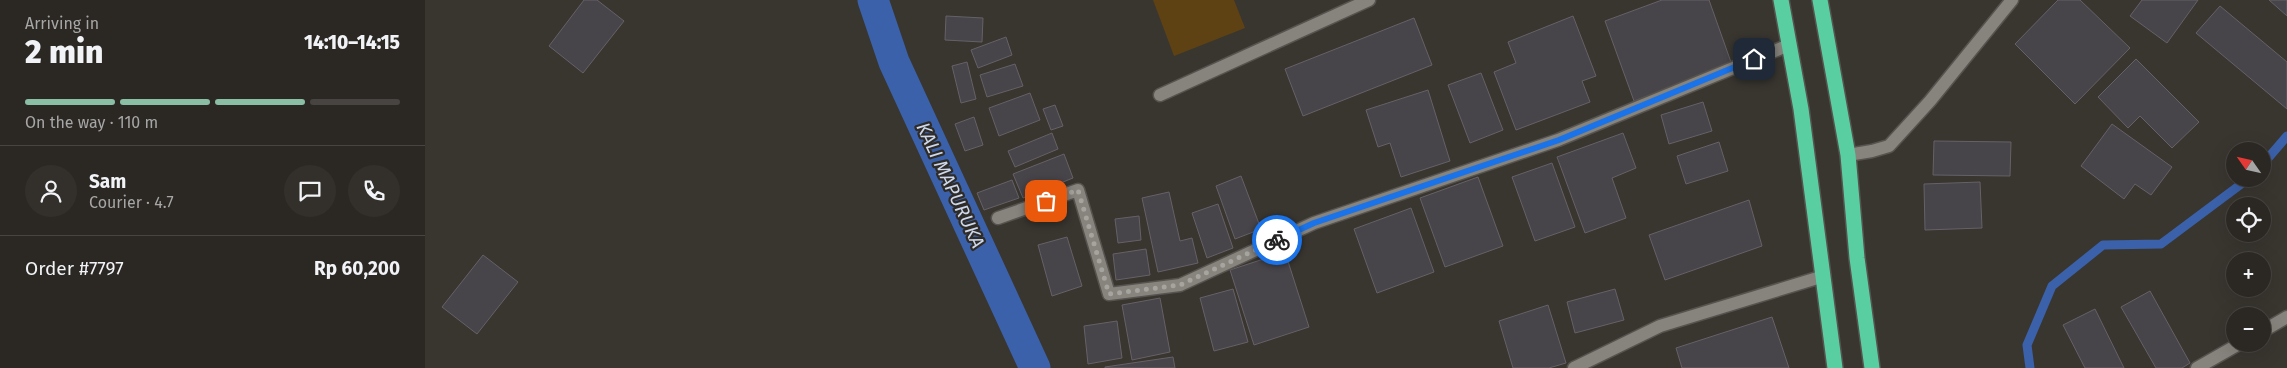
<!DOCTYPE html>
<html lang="en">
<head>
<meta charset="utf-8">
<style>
	body { margin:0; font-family:"Fira Sans",sans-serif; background:#33302c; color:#f1f3f6; height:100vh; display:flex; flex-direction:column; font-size:19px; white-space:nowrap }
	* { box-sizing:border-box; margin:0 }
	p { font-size:16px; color:#a6a6a6 }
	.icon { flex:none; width:28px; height:28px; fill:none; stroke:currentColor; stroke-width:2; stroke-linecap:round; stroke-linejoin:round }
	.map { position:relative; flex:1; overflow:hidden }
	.details { display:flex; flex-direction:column; background:#2b2824; width:425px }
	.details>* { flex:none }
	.needle { width:32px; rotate:304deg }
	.tools { position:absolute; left:1801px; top:142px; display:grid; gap:10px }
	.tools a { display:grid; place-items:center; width:45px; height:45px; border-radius:50%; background:#2b2824; box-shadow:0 5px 20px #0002,0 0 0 1px #474441; font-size:25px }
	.pin { position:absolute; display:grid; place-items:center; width:42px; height:42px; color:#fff; margin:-21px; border-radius:10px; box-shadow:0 2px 8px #0006 }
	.courier { position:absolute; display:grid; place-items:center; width:50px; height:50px; margin:-25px; border:4px solid #1a73e8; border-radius:50%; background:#fff; color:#222; box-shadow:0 1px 6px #0007 }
	.overview em { font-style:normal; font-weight:800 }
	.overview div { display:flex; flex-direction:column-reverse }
	.overview { display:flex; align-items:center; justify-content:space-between; height:85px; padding:0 25px }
	h1 { font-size:32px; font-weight:800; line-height:38px }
	.bar { display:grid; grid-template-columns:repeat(4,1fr); gap:8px 5px; align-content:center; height:60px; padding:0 25px }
	.bar i { height:6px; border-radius:4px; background:#474441 }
	.bar .current { background:#8abfa5 }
	.bar p { grid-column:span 4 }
	.line { display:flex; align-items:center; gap:12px; padding:0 25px; border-top:1px solid #474441 }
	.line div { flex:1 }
	.round { display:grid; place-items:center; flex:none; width:52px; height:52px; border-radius:26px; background:#33302c }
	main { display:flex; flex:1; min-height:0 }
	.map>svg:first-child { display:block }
	.green { fill:#5e4214 }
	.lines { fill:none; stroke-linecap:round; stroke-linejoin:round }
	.stream { stroke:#3b61aa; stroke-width:9 }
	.canal { stroke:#3b61aa; stroke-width:31 }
	.building { fill:#48454a; stroke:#656167 }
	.street-casing { stroke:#57534f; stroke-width:15 }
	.highway-casing { stroke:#57534f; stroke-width:18 }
	.street { stroke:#87837d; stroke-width:12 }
	.highway { stroke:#59cfa1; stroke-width:15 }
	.done { stroke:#a6a49f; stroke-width:5; stroke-dasharray:0 9 }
	.route { stroke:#1a73e8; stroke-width:6 }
	.labels { text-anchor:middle; stroke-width:4.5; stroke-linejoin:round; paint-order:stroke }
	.water-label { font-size:19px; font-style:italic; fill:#cdd8ed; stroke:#2f2b27 }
</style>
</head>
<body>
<main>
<section class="details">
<div class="overview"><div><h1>2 min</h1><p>Arriving in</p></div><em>14:10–14:15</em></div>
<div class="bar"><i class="current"></i><i class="current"></i><i class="current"></i><i></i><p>On the way · 110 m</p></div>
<div class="line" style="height:90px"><a class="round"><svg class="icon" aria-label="person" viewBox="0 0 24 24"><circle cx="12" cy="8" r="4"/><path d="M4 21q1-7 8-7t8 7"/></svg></a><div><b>Sam</b><p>Courier · 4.7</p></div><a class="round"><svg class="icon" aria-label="chat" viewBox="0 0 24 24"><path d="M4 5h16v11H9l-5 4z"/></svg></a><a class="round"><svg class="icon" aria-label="phone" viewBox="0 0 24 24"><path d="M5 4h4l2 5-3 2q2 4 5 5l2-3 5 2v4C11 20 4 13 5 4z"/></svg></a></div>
<div class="line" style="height:65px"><div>Order #7797</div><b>Rp 60,200</b></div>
</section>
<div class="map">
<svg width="1862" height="368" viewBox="0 0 1862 368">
	<rect width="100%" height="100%" fill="#393630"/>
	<!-- green -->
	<path class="green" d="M728 0H809L820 28 749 56Z"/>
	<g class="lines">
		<!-- stream -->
		<g class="stream">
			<path d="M1838 164 1862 136"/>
			<path d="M1605 368 1602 345 1627 286 1678 245 1736 244 1823 179"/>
		</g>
		<!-- canal -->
		<path class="canal" d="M448 0 469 62 610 368"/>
	</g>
	<!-- building -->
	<g class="building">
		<path d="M159 0H172L199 21 158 73 124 46Z"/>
		<path d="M1237 0H1284L1307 65 1209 101 1180 21Z"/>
		<path d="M1633 0H1655L1705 48 1650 104 1590 44Z"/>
		<path d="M1717 0H1773L1742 43 1705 16Z"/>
		<path d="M1844 0H1862V16Z"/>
		<path d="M1795 6 1862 62V109L1771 33Z"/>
		<path d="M521 16 558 18 557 42 520 40Z"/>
		<path d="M1148 16 1171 76 1157 81 1165 102 1091 130 1069 72 1091 63 1083 42Z"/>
		<path d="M989 18 1007 65 878 116 860 69Z"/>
		<path d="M581 37 587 55 553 68 546 50Z"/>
		<path d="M1711 59 1774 122 1747 148 1715 116 1703 128 1673 97Z"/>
		<path d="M542 62 551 99 536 103 527 66Z"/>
		<path d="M590 64 598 86 562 97 555 75Z"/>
		<path d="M1056 73 1078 130 1045 143 1023 85Z"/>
		<path d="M1003 90 1025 161 976 177 965 143 953 147 941 110Z"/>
		<path d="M605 93 615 120 574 136 564 108Z"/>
		<path d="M1278 102 1287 131 1244 144 1236 115Z"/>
		<path d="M630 105 638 126 626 130 618 109Z"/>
		<path d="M549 117 558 145 540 151 530 124Z"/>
		<path d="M1687 124 1747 167 1726 195 1710 184 1699 199 1656 166Z"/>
		<path d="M627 133 633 149 590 167 583 151Z"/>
		<path d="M1198 133 1211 168 1187 178 1201 218 1160 233 1132 157Z"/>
		<path d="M1509 141 1586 142 1585 176 1508 175Z"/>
		<path d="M1294 142 1303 171 1261 184 1252 156Z"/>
		<path d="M639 154 648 178 598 198 588 174Z"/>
		<path d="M1127 163 1150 227 1110 241 1087 177Z"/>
		<path d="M816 176 836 229 810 239 791 186Z"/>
		<path d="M1053 177 1078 246 1020 267 995 198Z"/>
		<path d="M587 180 594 198 559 210 552 193Z"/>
		<path d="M1555 182 1557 228 1500 230 1499 184Z"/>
		<path d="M744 192 755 241 767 238 773 263 733 272 717 198Z"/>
		<path d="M1324 200 1337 246 1240 280 1224 235Z"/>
		<path d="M793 204 808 248 782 258 767 213Z"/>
		<path d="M986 208 1009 272 952 293 929 229Z"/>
		<path d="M714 216 716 240 693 243 690 219Z"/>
		<path d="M642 237 657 286 627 296 613 245Z"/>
		<path d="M721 249 725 275 691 280 688 254Z"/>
		<path d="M860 252 884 327 829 345 805 270Z"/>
		<path d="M58 255 93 282 52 334 17 307Z"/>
		<path d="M808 289 823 342 789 351 775 298Z"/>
		<path d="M1190 289 1199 320 1150 333 1142 302Z"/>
		<path d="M1725 291 1765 363 1757 368H1731L1696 307Z"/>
		<path d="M735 298 745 352 707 360 697 305Z"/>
		<path d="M1123 305 1141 363 1124 368H1088L1074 321Z"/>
		<path d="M1670 309 1699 368H1660L1638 325Z"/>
		<path d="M1347 317 1364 368H1257L1251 348Z"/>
		<path d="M692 321 697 358 663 364 659 326Z"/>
		<path d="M748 357 750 368H680V367Z"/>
	</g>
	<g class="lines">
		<defs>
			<g id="street">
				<path d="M735 95 944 0"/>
				<path d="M1423 155 1447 151 1464 146 1505 101 1587 0"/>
				<path d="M573 218 653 190 684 294 755 285 889 223 1133 140 1364 45"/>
				<path d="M1838 331 1862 317"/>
				<path d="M1149 368 1235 326 1399 276"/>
				<path d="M1772 368 1814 344"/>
			</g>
			<g id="highway">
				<path d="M1356 0 1376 109 1410 368"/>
				<path d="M1395 0 1423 155 1432 258 1447 368"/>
			</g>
		</defs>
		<!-- street casing -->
		<use href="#street" class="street-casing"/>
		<!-- highway casing -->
		<use href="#highway" class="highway-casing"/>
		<!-- street -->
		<use href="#street" class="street"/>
		<!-- highway -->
		<use href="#highway" class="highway"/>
	</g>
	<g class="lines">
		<!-- done -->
		<path class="done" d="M621 201 653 190 684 294 755 285 852 240"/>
		<!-- route -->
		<path class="route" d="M852 240 889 223 1134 140 1329 59"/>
	</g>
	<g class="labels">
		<!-- water labels -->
		<g class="water-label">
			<text transform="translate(526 185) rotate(65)" y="7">KALI MAPURUKA</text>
		</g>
	</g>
</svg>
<div class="tools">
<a><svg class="needle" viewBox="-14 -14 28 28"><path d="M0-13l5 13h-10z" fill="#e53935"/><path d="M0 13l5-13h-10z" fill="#a6a6a6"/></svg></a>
<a><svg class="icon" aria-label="locate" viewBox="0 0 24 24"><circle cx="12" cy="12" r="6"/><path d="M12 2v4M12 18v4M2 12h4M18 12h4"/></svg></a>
<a>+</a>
<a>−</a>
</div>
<div class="pin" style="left:621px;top:201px;background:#ea580c"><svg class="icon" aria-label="bag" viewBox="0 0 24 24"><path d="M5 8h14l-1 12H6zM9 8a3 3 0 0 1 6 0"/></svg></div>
<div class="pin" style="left:1329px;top:59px;background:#1f2937"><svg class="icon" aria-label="home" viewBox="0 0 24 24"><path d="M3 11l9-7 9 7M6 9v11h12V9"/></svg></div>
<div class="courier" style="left:852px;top:240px"><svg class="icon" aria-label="bike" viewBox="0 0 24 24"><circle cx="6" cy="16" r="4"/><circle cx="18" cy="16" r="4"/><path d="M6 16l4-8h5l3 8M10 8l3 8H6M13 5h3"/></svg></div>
</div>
</main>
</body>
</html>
